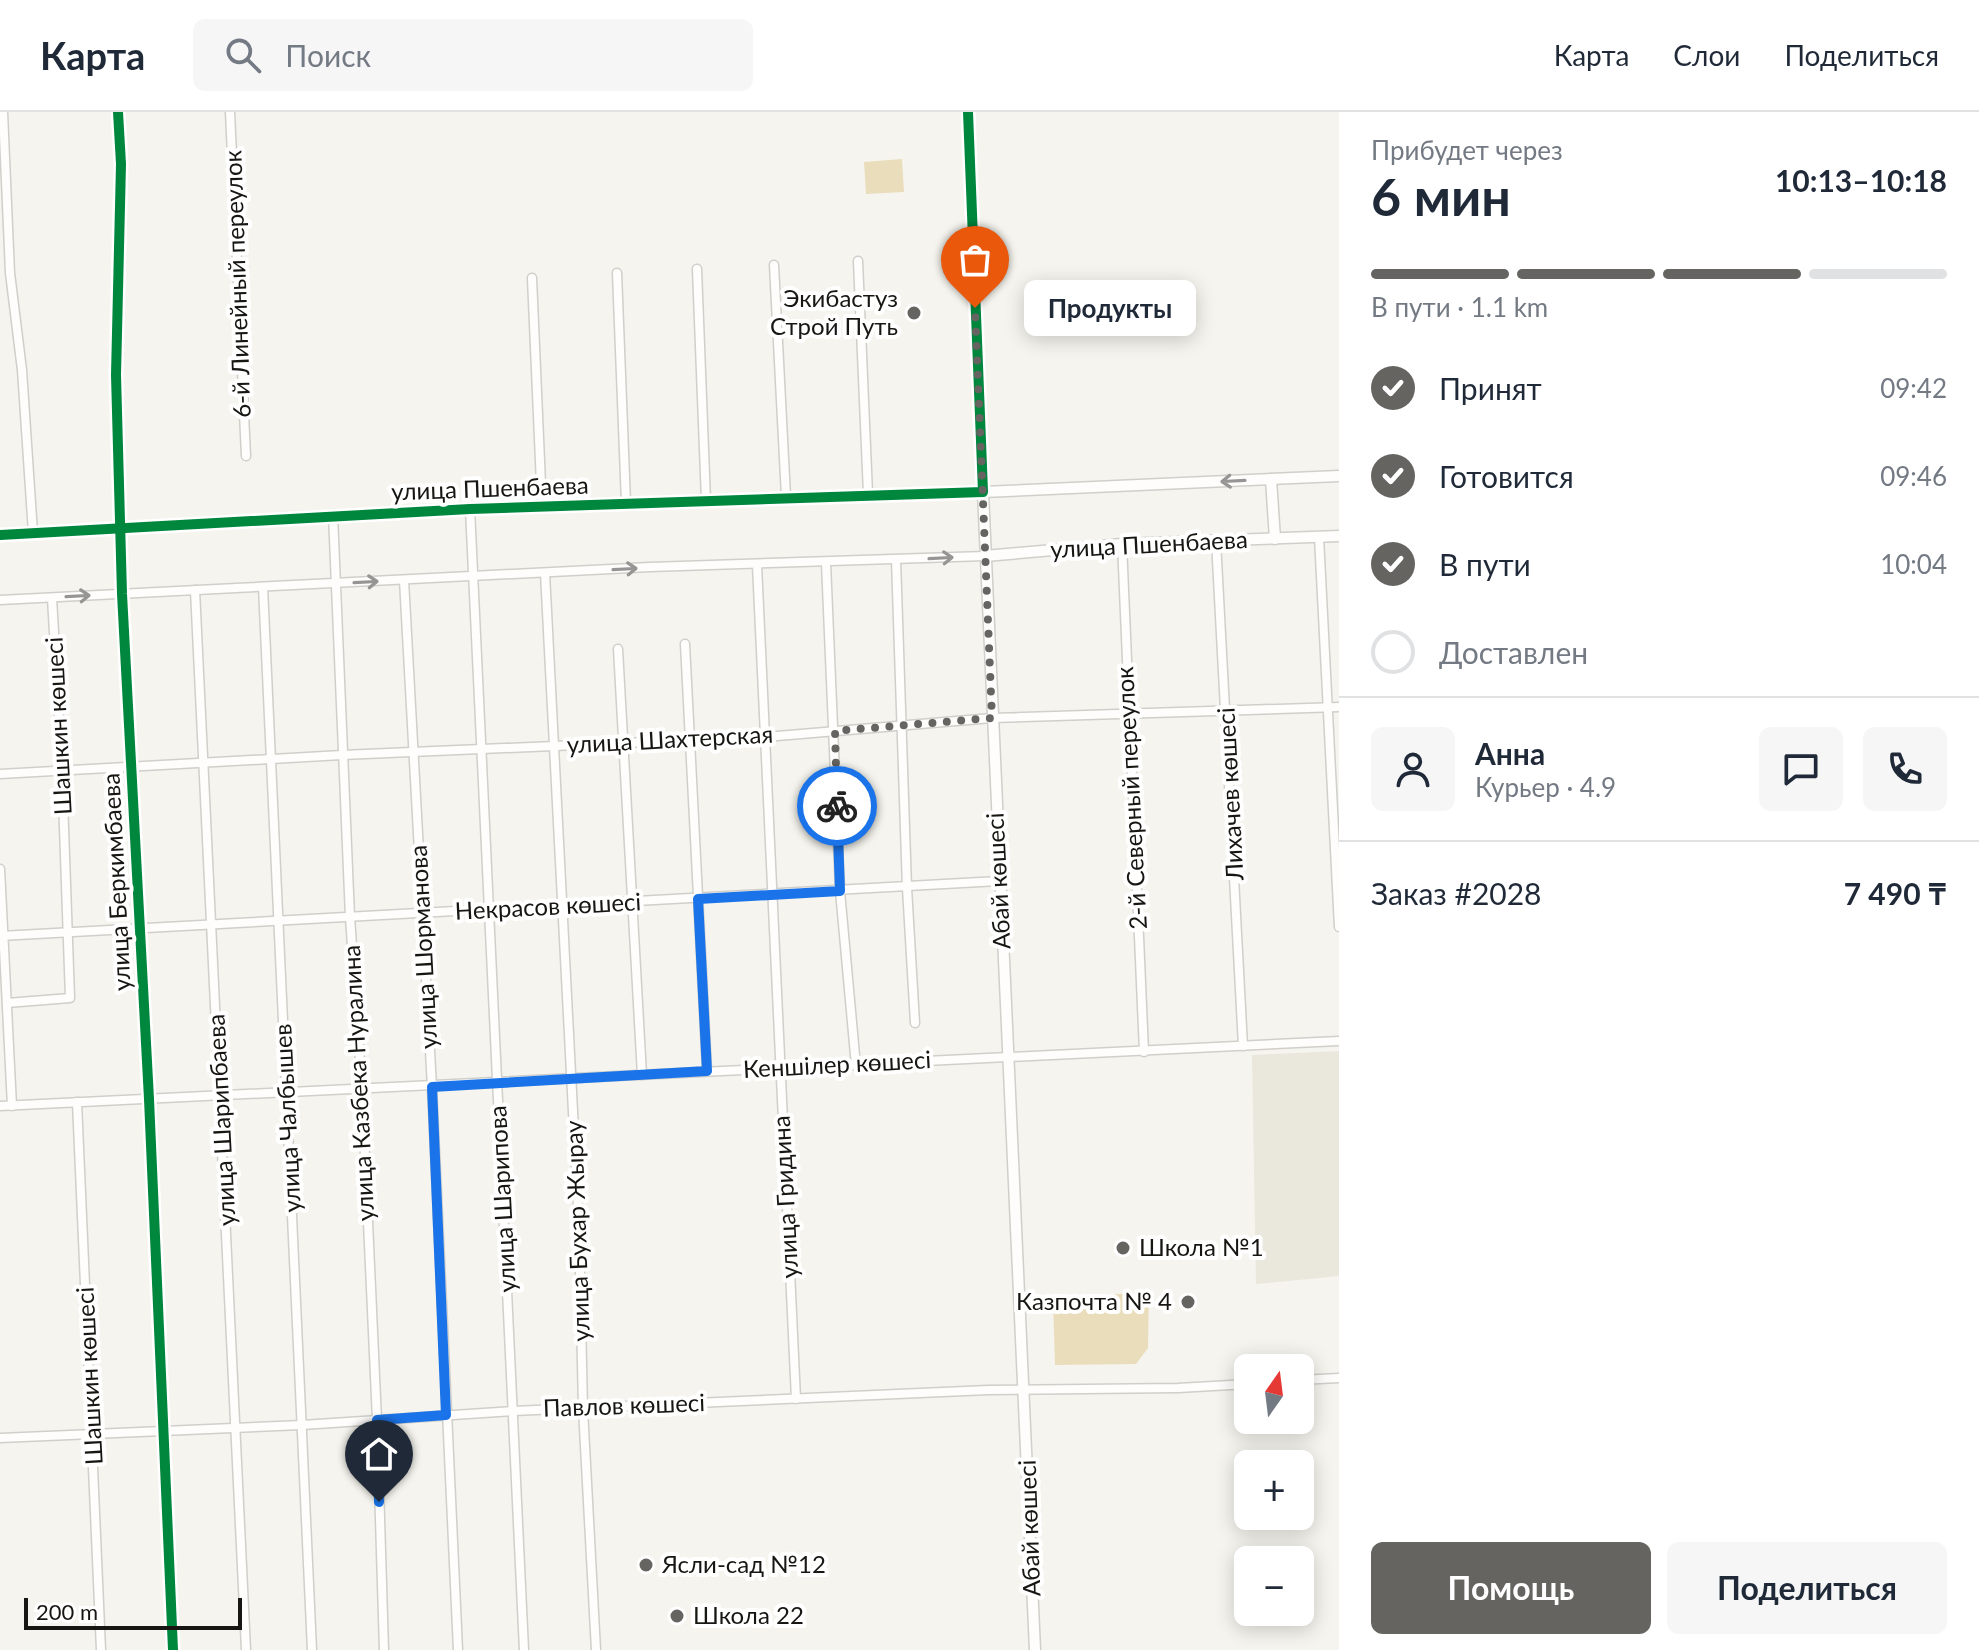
<!DOCTYPE html>
<html lang="ru">
<head>
<meta charset="utf-8">
<style>
	body { margin:0; font-family:Lato,sans-serif; background:#f6f6f7; color:#1f2937; height:100vh; display:flex; flex-direction:column; font-size:30px; white-space:nowrap }
	* { box-sizing:border-box; margin:0 }
	p { font-size:26px; color:#747a83 }
	.icon { flex:none; width:44px; height:44px; fill:none; stroke:currentColor; stroke-width:2; stroke-linecap:round; stroke-linejoin:round }
	.map { position:relative; flex:1; overflow:hidden }
	.details { display:flex; flex-direction:column; background:#fff; width:640px }
	.details>* { flex:none }
	.needle { width:52px; rotate:14deg }
	.fabs { position:absolute; left:1234px; top:1242px; display:grid; gap:16px }
	.fabs a { display:grid; place-items:center; width:80px; height:80px; border-radius:12px; background:#fff; box-shadow:0 4px 20px #0003; font-size:40px }
	.scale { position:absolute; left:24px; bottom:20px; width:218px; box-sizing:border-box; padding-left:8px; border:4px solid #171613; border-top:0; font-size:22px; line-height:28px; white-space:nowrap; color:#171613; -webkit-text-stroke:6px #fff; paint-order:stroke }
	.pin { position:absolute; display:grid; place-items:center; width:68px; height:68px; color:#fff; margin:-82px -34px; border-radius:50% 50% 50% 0; rotate:-45deg; box-shadow:0 0 8px #0007 }
	.pin .icon { rotate:45deg }
	.courier { position:absolute; display:grid; place-items:center; width:80px; height:80px; margin:-40px; border:6px solid #1a73e8; border-radius:50%; background:#fff; color:#222; box-shadow:0 2px 10px #0007 }
	.bubble { position:absolute; height:56px; border-radius:12px; background:#fff; box-shadow:0 4px 20px #0003; font-size:26px; font-weight:700; line-height:56px; text-align:center }
	.head em { font-style:normal; font-weight:700 }
	.head div { display:flex; flex-direction:column-reverse }
	.head { display:flex; align-items:center; justify-content:space-between; height:136px; padding:0 32px }
	h1 { font-size:52px; font-weight:700; line-height:60px }
	.bar { display:grid; grid-template-columns:repeat(4,1fr); gap:12px 8px; align-content:center; height:96px; padding:0 32px }
	.bar i { height:10px; border-radius:6px; background:#e0e1e3 }
	.bar .selected { background:#656460 }
	.bar p { grid-column:span 4 }
	.line { display:flex; align-items:center; gap:20px; padding:0 32px; border-top:2px solid #e0e1e3 }
	.line div { flex:1 }
	.round { display:grid; place-items:center; flex:none; width:84px; height:84px; border-radius:12px; background:#f6f6f7 }
	ol { padding:0 32px; list-style:none }
	li { display:flex; align-items:center; gap:24px; height:88px }
	li p { margin-inline-start:auto }
	li .icon { padding:8px; border-radius:50%; background:#656460; color:#fff; stroke-width:4 }
	li:last-child { color:#747a83 }
	li i { width:44px; height:44px; border:4px solid #e0e1e3; border-radius:50% }
	.primary-button { display:flex; gap:16px; margin-top:auto; padding:16px 32px }
	.primary-button a { flex:1; height:92px; border-radius:12px; background:#656460; color:#fff; font-size:32px; font-weight:700; line-height:92px; text-align:center }
	.primary-button a+a { background:#f6f6f7; color:#1f2937 }
	header { display:flex; align-items:center; gap:48px; box-sizing:border-box; height:112px; padding:0 40px; background:#fff; border-bottom:2px solid #e0e1e3 }
	header strong { font-size:38px }
	nav { display:flex; gap:44px; margin-inline-start:auto; font-size:28px }
	.search { width:560px; height:72px; background:#f6f6f7; display:flex; align-items:center; gap:20px; box-sizing:border-box; padding:0 28px; border-radius:12px; color:#747a83; font-size:30px }
	main { display:flex; flex:1; min-height:0 }
	.map>svg:first-child { display:block }
	.built { fill:#eae7dc }
	.green { fill:#eaddbb }
	.lines { fill:none; stroke-linecap:round; stroke-linejoin:round }
	.minor-casing { stroke:#d0cfca; stroke-width:11 }
	.major-casing { stroke:#d0cfca; stroke-width:13 }
	.minor { stroke:#fefdfc; stroke-width:8 }
	.major { stroke:#fefdfc; stroke-width:10 }
	.cycleway-casing { stroke:#fff; stroke-width:15 }
	.cycleway { stroke:#00873e; stroke-width:10 }
	.oneway { stroke:#969593 }
	.done { stroke:#656460; stroke-width:8; stroke-dasharray:0 14.4 }
	.route { stroke:#1a73e8; stroke-width:10 }
	.poi-dot { fill:#656460; stroke:#fff; stroke-width:3 }
	.labels { text-anchor:middle; stroke-width:8; stroke-linejoin:round; paint-order:stroke }
	.street-label { font-size:24px; fill:#171613; stroke:#fff }
	.poi-label { font-size:24px; fill:#171613; stroke:#fff; text-anchor:start }
</style>
</head>
<body>
<header>
<strong>Карта</strong>
<div class="search"><svg class="icon" aria-label="search" viewBox="0 0 24 24"><circle cx="10" cy="10" r="6"/><path d="M15 15l6 6"/></svg>Поиск</div>
<nav><a>Карта</a><a>Слои</a><a>Поделиться</a></nav>
</header>
<main>
<div class="map">
<svg width="1339" height="1538" viewBox="0 0 1339 1538">
	<rect width="100%" height="100%" fill="#f5f4ee"/>
	<!-- built -->
	<path class="built" d="M1339 939V1164L1256 1172 1252 943Z"/>
	<!-- green -->
	<g class="green">
		<path d="M902 47 904 80 866 82 864 50Z"/>
		<path d="M1149 1180 1148 1236 1136 1252 1055 1253 1053 1186Z"/>
	</g>
	<g class="lines">
		<defs>
			<g id="minor">
				<path d="M3 0 10 161 22 258 33 421"/>
				<path d="M118 0 121 52 116 263 122 482 149 987 173 1538"/>
				<path d="M230 0 246 344"/>
				<path d="M858 149 868 382"/>
				<path d="M774 153 786 385"/>
				<path d="M697 157 706 389"/>
				<path d="M617 161 626 391"/>
				<path d="M532 166 542 395"/>
				<path d="M470 397 524 1538"/>
				<path d="M333 403 350 805 362 978 377 1308 384 1538"/>
				<path d="M0 423 470 397 983 380 968 0"/>
				<path d="M1319 425 1339 815"/>
				<path d="M1216 429 1243 934"/>
				<path d="M1122 432 1144 940"/>
				<path d="M896 448 907 776 915 911"/>
				<path d="M826 451 840 779 856 954"/>
				<path d="M757 453 796 1287"/>
				<path d="M545 461 579 1115 583 1297 596 1538"/>
				<path d="M404 468 432 975 458 1538"/>
				<path d="M263 475 312 1538"/>
				<path d="M195 478 246 1538"/>
				<path d="M0 488 650 455 985 444"/>
				<path d="M685 532 707 959"/>
				<path d="M618 537 642 963"/>
				<path d="M0 662 342 643 765 625 992 606 1339 595"/>
				<path d="M0 757 12 994"/>
				<path d="M0 824 999 769"/>
				<path d="M7 891 70 886 62 659 52 486"/>
				<path d="M77 990 101 1538"/>
				<path d="M0 994 1339 929"/>
				<path d="M1300 1268 1339 1266"/>
				<path d="M0 1326 302 1313 513 1299 988 1278 1178 1276 1248 1272"/>
			</g>
			<g id="major">
				<path d="M1271 367 1275 427"/>
				<path d="M985 444 1122 432 1339 424"/>
				<path d="M1035 1538 983 380 1339 364"/>
			</g>
		</defs>
		<!-- minor casing -->
		<use href="#minor" class="minor-casing"/>
		<!-- major casing -->
		<use href="#major" class="major-casing"/>
		<!-- minor -->
		<use href="#minor" class="minor"/>
		<!-- major -->
		<use href="#major" class="major"/>
		<defs>
			<g id="cycleway">
				<path d="M118 0 121 52 116 263 122 482 149 987 173 1538"/>
				<path d="M0 423 470 397 983 380 968 0"/>
			</g>
		</defs>
		<!-- cycleway casing -->
		<use href="#cycleway" class="cycleway-casing"/>
		<!-- cycleway -->
		<use href="#cycleway" class="cycleway"/>
	</g>
	<!-- one-way arrows -->
	<defs><path id="oneway-shaft" d="M-6 0H5M1.5-3L5.5 0L1.5 3" fill="none" stroke-width="1.6" stroke-linecap="round" stroke-linejoin="round" transform="scale(2)"/></defs>
	<g class="oneway">
		<use href="#oneway-shaft" transform="translate(1233 369) rotate(177)"/>
		<use href="#oneway-shaft" transform="translate(941 446) rotate(-3)"/>
		<use href="#oneway-shaft" transform="translate(625 457) rotate(-3)"/>
		<use href="#oneway-shaft" transform="translate(366 470) rotate(-3)"/>
		<use href="#oneway-shaft" transform="translate(78 484) rotate(-3)"/>
	</g>
	<g class="lines">
		<!-- done -->
		<path class="done" d="M837 694 835 619 992 606 975 196"/>
		<!-- route -->
		<path class="route" d="M379 1390 377 1308 446 1303 432 975 707 959 698 787 840 779 837 694"/>
	</g>
	<!-- markers -->
	<g class="poi-dot">
		<circle cx="914" cy="201" r="8"/>
		<circle cx="1123" cy="1136" r="8"/>
		<circle cx="1188" cy="1190" r="8"/>
		<circle cx="646" cy="1453" r="8"/>
		<circle cx="677" cy="1504" r="8"/>
	</g>
	<g class="labels">
		<!-- street labels -->
		<g class="street-label">
			<text transform="translate(238 172) rotate(-92)" y="8">6-й Линейный переулок</text>
			<text transform="translate(490 377) rotate(-2)" y="8">улица Пшенбаева</text>
			<text transform="translate(1149 433) rotate(-3)" y="8">улица Пшенбаева</text>
			<text transform="translate(59 614) rotate(-93)" y="8">Шашкин көшесі</text>
			<text transform="translate(670 628) rotate(-3)" y="8">улица Шахтерская</text>
			<text transform="translate(1231 682) rotate(-93)" y="8">Лихачев көшесі</text>
			<text transform="translate(1132 686) rotate(-93)" y="8">2-й Северный переулок</text>
			<text transform="translate(999 769) rotate(-93)" y="8">Абай көшесі</text>
			<text transform="translate(117 770) rotate(-93)" y="8">улица Беркимбаева</text>
			<text transform="translate(548 795) rotate(-3)" y="8">Некрасов көшесі</text>
			<text transform="translate(424 835) rotate(-93)" y="8">улица Шорманова</text>
			<text transform="translate(837 953) rotate(-3)" y="8">Кеншілер көшесі</text>
			<text transform="translate(359 971) rotate(-93)" y="8">улица Казбека Нуралина</text>
			<text transform="translate(288 1006) rotate(-93)" y="8">улица Чалбышев</text>
			<text transform="translate(222 1008) rotate(-93)" y="8">улица Шарипбаева</text>
			<text transform="translate(786 1085) rotate(-93)" y="8">улица Гридина</text>
			<text transform="translate(503 1087) rotate(-93)" y="8">улица Шарипова</text>
			<text transform="translate(578 1119) rotate(-92)" y="8">улица Бухар Жырау</text>
			<text transform="translate(90 1264) rotate(-93)" y="8">Шашкин көшесі</text>
			<text transform="translate(624 1294) rotate(-2)" y="8">Павлов көшесі</text>
			<text transform="translate(1030 1416) rotate(-92)" y="8">Абай көшесі</text>
		</g>
		<!-- poi labels -->
		<g class="poi-label">
			<text x="898" y="195" text-anchor="end">Экибастуз<tspan x="898" dy="28">Строй Путь</tspan></text>
			<text x="1139" y="1144">Школа №1</text>
			<text x="1172" y="1198" text-anchor="end">Казпочта № 4</text>
			<text x="662" y="1461">Ясли-сад №12</text>
			<text x="693" y="1512">Школа 22</text>
		</g>
	</g>
</svg>
<div class="fabs">
<a><svg class="needle" viewBox="-14 -14 28 28"><path d="M0-13l5 13h-10z" fill="#e53935"/><path d="M0 13l5-13h-10z" fill="#747a83"/></svg></a>
<a>+</a>
<a>−</a>
</div>
<div class="scale">200 m</div>
<div class="pin" style="left:975px;top:196px;background:#ea580c"><svg class="icon" aria-label="bag" viewBox="0 0 24 24"><path d="M5 8h14l-1 12H6zM9 8a3 3 0 0 1 6 0"/></svg></div>
<div class="pin" style="left:379px;top:1390px;background:#1f2937"><svg class="icon" aria-label="home" viewBox="0 0 24 24"><path d="M3 11l9-7 9 7M6 9v11h12V9"/></svg></div>
<div class="courier" style="left:837px;top:694px"><svg class="icon" aria-label="bike" viewBox="0 0 24 24"><circle cx="6" cy="16" r="4"/><circle cx="18" cy="16" r="4"/><path d="M6 16l4-8h5l3 8M10 8l3 8H6M13 5h3"/></svg></div>
<div class="bubble" style="left:1024px;top:168px;width:172px">Продукты</div>
</div>
<section class="details">
<div class="head"><div><h1>6 мин</h1><p>Прибудет через</p></div><em>10:13–10:18</em></div>
<div class="bar"><i class="selected"></i><i class="selected"></i><i class="selected"></i><i></i><p>В пути · 1.1 km</p></div>
<ol>
<li><svg class="icon" aria-label="check" viewBox="0 0 24 24"><path d="M5 12l5 5 9-10"/></svg>Принят<p>09:42</p></li>
<li><svg class="icon" aria-label="check" viewBox="0 0 24 24"><path d="M5 12l5 5 9-10"/></svg>Готовится<p>09:46</p></li>
<li><svg class="icon" aria-label="check" viewBox="0 0 24 24"><path d="M5 12l5 5 9-10"/></svg>В пути<p>10:04</p></li>
<li><i></i>Доставлен</li>
</ol>
<div class="line" style="height:144px"><a class="round"><svg class="icon" aria-label="person" viewBox="0 0 24 24"><circle cx="12" cy="8" r="4"/><path d="M4 21q1-7 8-7t8 7"/></svg></a><div><b>Анна</b><p>Курьер · 4.9</p></div><a class="round"><svg class="icon" aria-label="chat" viewBox="0 0 24 24"><path d="M4 5h16v11H9l-5 4z"/></svg></a><a class="round"><svg class="icon" aria-label="phone" viewBox="0 0 24 24"><path d="M5 4h4l2 5-3 2q2 4 5 5l2-3 5 2v4C11 20 4 13 5 4z"/></svg></a></div>
<div class="line" style="height:104px"><div>Заказ #2028</div><b>7 490 ₸</b></div>
<div class="primary-button"><a>Помощь</a><a>Поделиться</a></div>
</section>
</main>
</body>
</html>
